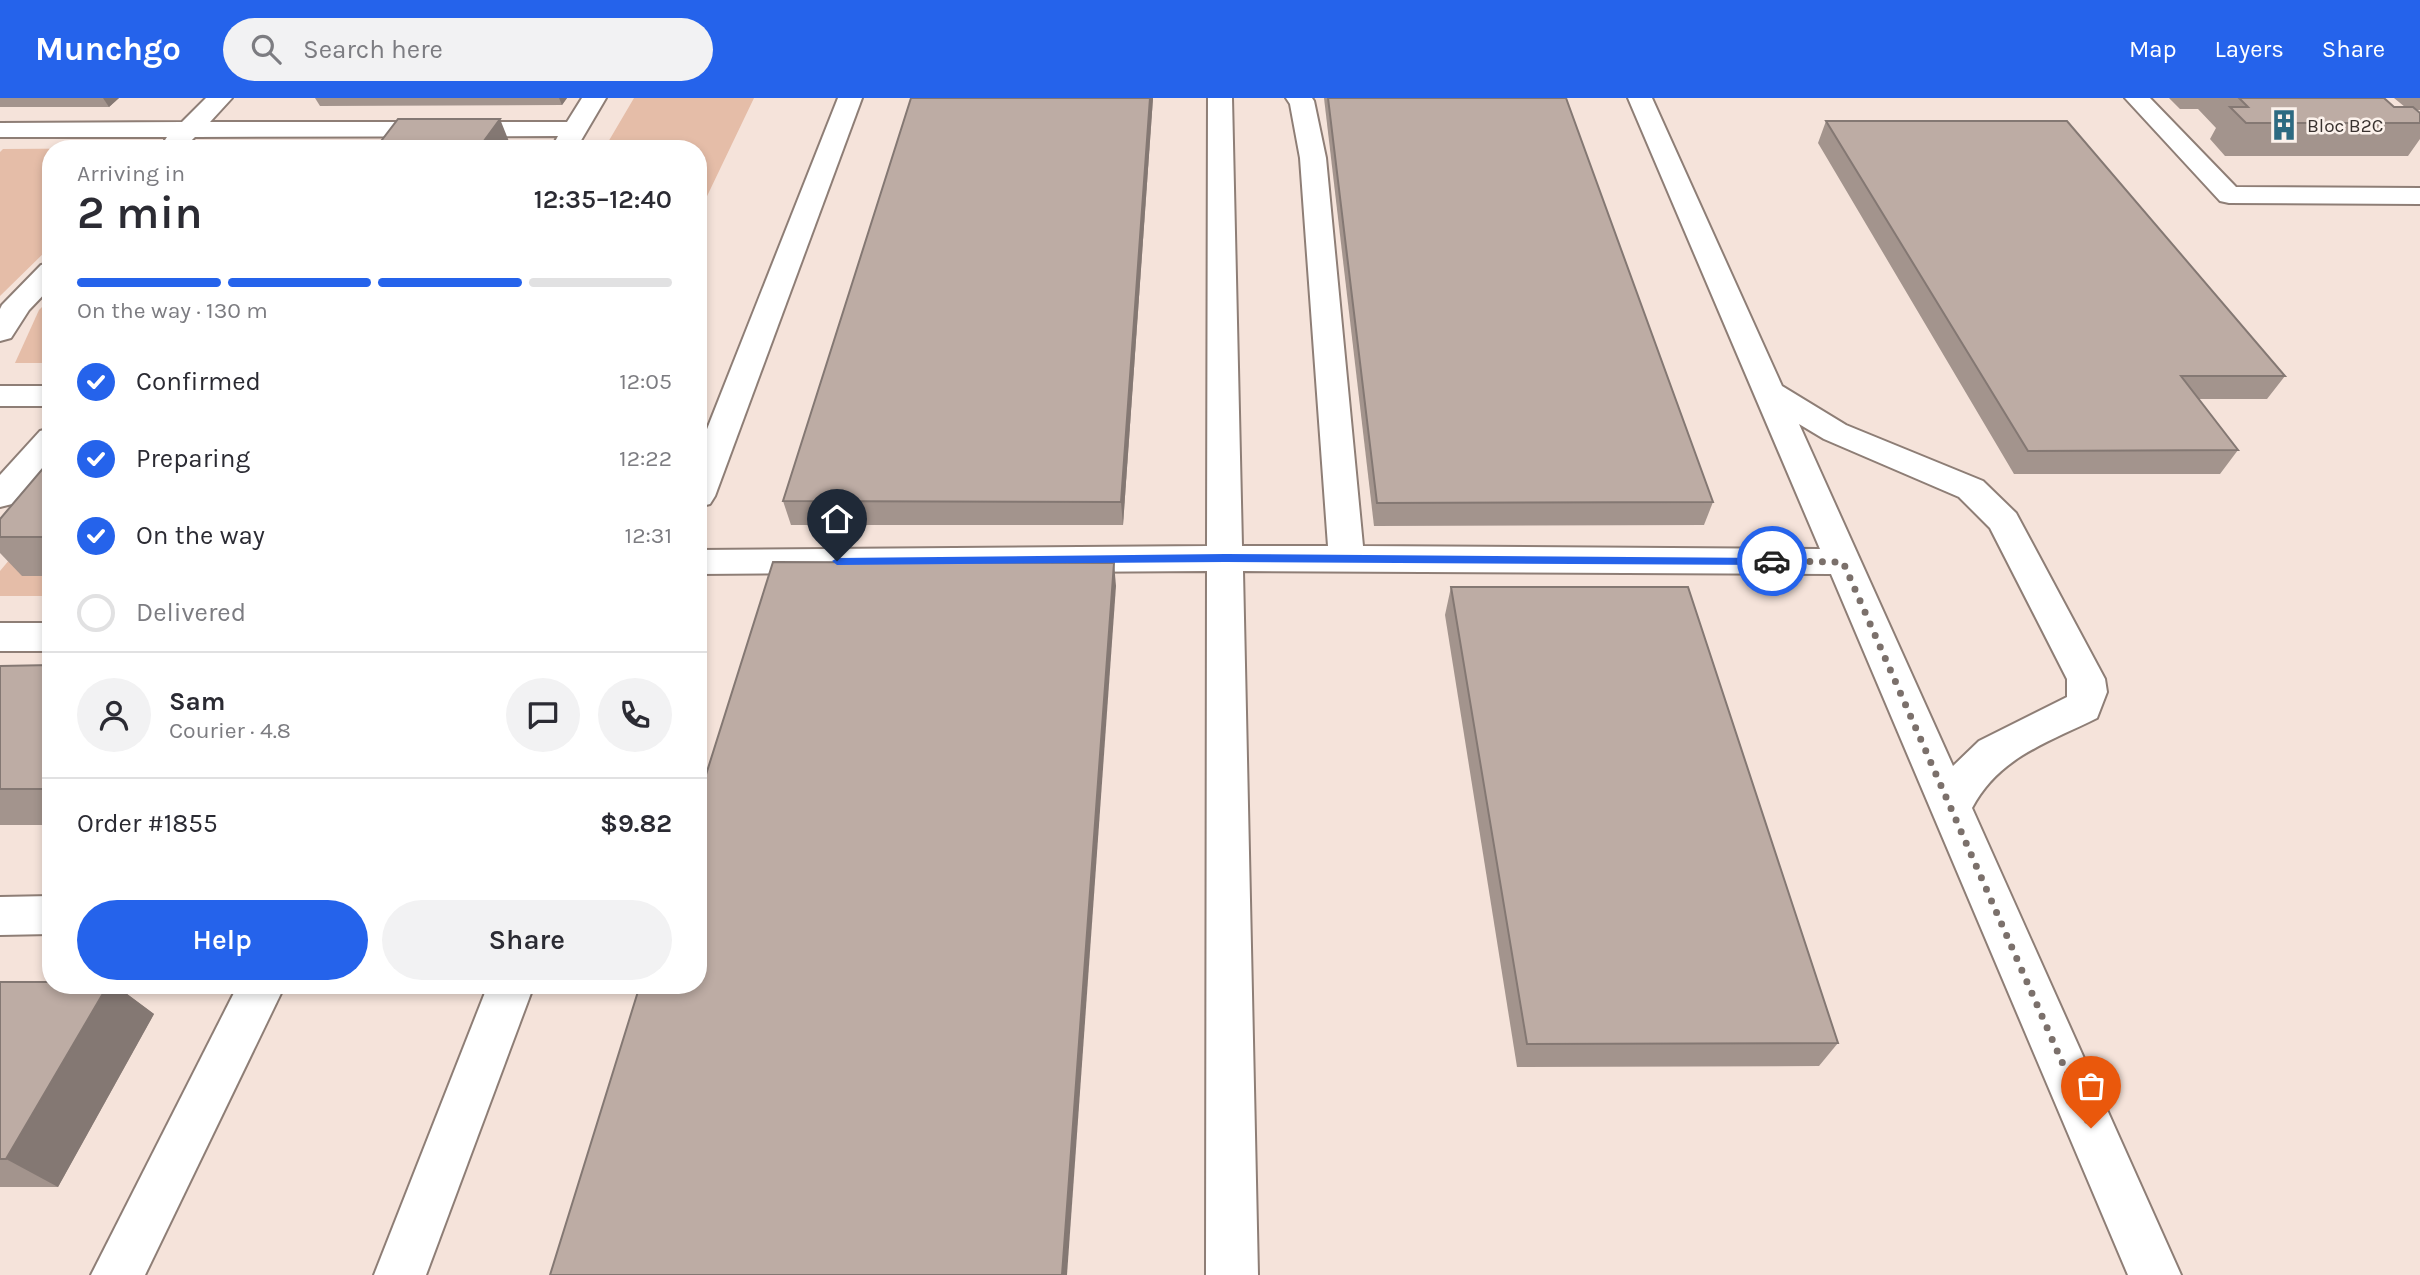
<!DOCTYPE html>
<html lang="en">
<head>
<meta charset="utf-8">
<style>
	body { margin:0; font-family:Karla,sans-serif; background:#f2f2f3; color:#2b2b33; height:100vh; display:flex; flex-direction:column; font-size:26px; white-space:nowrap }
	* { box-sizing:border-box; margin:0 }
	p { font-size:23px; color:#7c7c81 }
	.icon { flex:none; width:38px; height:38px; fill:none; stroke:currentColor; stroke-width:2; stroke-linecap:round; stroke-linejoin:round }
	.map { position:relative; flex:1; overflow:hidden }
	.panel { position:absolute; left:42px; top:42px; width:665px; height:854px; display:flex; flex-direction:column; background:#fff; border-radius:28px; box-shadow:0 4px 10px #0003 }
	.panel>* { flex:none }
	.pin { position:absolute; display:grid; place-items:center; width:60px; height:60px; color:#fff; margin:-72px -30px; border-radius:50% 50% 50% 0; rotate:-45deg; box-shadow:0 0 7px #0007 }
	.pin .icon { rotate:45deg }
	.courier { position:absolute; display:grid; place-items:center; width:70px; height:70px; margin:-35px; border:5px solid #2563eb; border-radius:50%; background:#fff; color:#222; box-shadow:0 2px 9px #0007 }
	.overview em { font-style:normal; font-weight:600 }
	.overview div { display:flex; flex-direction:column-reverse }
	.overview { display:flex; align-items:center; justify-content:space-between; height:119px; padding:0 35px }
	h1 { font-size:46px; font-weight:600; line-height:52px }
	.bar { display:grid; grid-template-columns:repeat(4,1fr); gap:10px 7px; align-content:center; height:84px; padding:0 35px }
	.bar i { height:9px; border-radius:5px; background:#e1e1e2 }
	.bar .on { background:#2563eb }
	.bar p { grid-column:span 4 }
	.line { display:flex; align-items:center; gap:18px; padding:0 35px; border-top:2px solid #e1e1e2 }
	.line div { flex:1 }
	.round { display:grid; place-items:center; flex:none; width:74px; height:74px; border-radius:37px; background:#f2f2f3 }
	ol { padding:0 35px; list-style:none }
	li { display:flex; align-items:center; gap:21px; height:77px }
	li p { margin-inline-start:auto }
	li .icon { padding:7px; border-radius:50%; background:#2563eb; color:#fff; stroke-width:4 }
	li:last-child { color:#7c7c81 }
	li i { width:38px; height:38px; border:4px solid #e1e1e2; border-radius:50% }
	.button { display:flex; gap:14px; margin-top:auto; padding:14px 35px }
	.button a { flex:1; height:80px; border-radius:42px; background:#2563eb; color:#fff; font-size:28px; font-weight:600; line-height:80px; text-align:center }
	.button a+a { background:#f2f2f3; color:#2b2b33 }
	header { display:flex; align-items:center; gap:42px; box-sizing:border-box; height:98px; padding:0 35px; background:#2563eb; color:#fff }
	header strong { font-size:33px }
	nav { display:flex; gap:38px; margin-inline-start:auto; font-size:24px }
	.search { width:490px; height:63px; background:#f2f2f3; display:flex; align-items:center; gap:18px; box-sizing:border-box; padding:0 24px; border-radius:38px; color:#7c7c81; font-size:26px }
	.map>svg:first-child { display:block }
	.green { fill:#e5bda8 }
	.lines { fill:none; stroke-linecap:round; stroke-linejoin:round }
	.minor-casing { stroke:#8e7e76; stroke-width:4 }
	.minor { fill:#fff; fill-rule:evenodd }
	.wall { fill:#a3948d }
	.shaded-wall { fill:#847873 }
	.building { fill:#bdaca4; stroke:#847873; stroke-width:2 }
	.route { fill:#2563eb }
	.done { stroke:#7b706b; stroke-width:7; stroke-dasharray:0 12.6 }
	.labels { text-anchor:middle; stroke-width:5; stroke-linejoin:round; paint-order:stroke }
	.far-poi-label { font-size:19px; fill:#39322f; stroke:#fcf2ec; text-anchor:start }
</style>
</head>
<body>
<header>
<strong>Munchgo</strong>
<div class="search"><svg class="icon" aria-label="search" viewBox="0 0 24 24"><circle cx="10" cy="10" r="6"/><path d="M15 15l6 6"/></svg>Search here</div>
<nav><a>Map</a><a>Layers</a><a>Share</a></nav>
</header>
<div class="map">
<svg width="2420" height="1177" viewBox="0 0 2420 1177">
	<rect width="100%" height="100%" fill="#f5e3da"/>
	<!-- green -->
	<g class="green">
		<path d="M634 0H754L698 117V51H604Z"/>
		<path d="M149 50 51 51V148L0 198V54L3 51Z"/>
		<path d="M51 200V265H15L39 212Z"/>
		<path d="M51 412 23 478H51V498H0V473Z"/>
	</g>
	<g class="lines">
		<defs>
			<g id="minor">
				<path d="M206 0H232L210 24H567L582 0H606L576 51H551L558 38 195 39C186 48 181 50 169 47L165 42 167 39H0V25L182 24Z"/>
				<path d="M838 0H862L715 398 710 406 698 409V354Z"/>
				<path d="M1208 0H1232L1242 448H1328L1300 60 1290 6 1286 0H1312L1314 3 1326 60 1363 448 1820 451 1628 0H1652L1782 288 1846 327 1983 383 2016 415 2105 581 2107 594 2097 620C2047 645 1999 659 1972 710L2181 1177H2128L1831 476 1243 473 1258 1177H1206L1207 473 698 476V452L1207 448ZM1799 326 1824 341 1959 399 1990 430 2067 581V599L1979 643 1953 668Z"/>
				<path d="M2125 0H2150L2236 89 2420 90V106L2229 105 2220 103Z"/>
				<path d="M51 165V189L29 212 11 240 0 243V211L2 207 41 167Z"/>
				<rect x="0" y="288" width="51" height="20"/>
				<path d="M51 330V361L12 406 0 409V377L40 333Z"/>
				<rect x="0" y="525" width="51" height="28"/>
				<path d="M51 798V836L0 837V799Z"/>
				<path d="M238 887H285L145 1177H91Z"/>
				<path d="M488 887H534L426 1177H374Z"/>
			</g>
		</defs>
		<!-- minor casing -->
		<use href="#minor" class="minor-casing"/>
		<!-- minor -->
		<use href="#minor" class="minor"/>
	</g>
	<!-- wall -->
	<g class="wall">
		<path d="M0 0H119L109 9H0Z"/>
		<path d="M315 0H567L562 7 320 8Z"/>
		<path d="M1153 0 1123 427H791L783 403Z"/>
		<path d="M1324 0H1566L1713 404 1704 427 1374 428Z"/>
		<path d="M2169 0H2384L2394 9H2405L2394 0H2420V12H2417L2420 15V41L2408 58H2225L2210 41 2216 30 2198 11H2180Z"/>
		<path d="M1826 23 2285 278 2267 301H2198L2238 352 2220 376H2014L1818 45Z"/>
		<path d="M51 361V478H22L0 455V421Z"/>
		<path d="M1451 489 1838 945 1819 968 1517 969 1445 517Z"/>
		<path d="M51 567V727H0V568Z"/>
		<path d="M0 884 51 887H115L154 916 58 1089H0Z"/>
	</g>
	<!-- shaded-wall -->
	<g class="shaded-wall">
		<path d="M103 0H119L109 9Z"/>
		<path d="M559 0H567L562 7Z"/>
		<path d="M1150 0H1153L1123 427 1121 404Z"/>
		<path d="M500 21 512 51H478Z"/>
		<path d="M1114 465 1116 488 1067 1177H1062Z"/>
		<path d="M108 887H115L154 916 58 1089 6 1061Z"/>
	</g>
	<!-- building -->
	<g class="building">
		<path d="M911 0H1150L1121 404 783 403Z"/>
		<path d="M1328 0H1566L1713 404 1377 405Z"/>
		<path d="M2239 0H2384L2394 9H2413L2420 15V25H2246L2230 9H2248Z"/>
		<path d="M398 21H500L478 51H375Z"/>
		<path d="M1826 23H2067L2285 278H2181L2238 352 2028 353Z"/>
		<path d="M51 361V439H0V421Z"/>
		<path d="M773 464 1114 465 1062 1177H550L640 887H698V702Z"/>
		<path d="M1451 489H1688L1838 945 1527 946Z"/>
		<path d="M51 567V691H0V568Z"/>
		<path d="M0 884H51V887H108L6 1061H0Z"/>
	</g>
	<!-- route -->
	<path class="route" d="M1225 456 1772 460 1778 463 1772 467 1225 464 837 467 832 463 837 460Z"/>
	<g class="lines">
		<!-- done -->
		<path class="done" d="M1772 463 1843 464 2091 1030"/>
	</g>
	<!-- icons -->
	<defs>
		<symbol id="building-bare" viewBox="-9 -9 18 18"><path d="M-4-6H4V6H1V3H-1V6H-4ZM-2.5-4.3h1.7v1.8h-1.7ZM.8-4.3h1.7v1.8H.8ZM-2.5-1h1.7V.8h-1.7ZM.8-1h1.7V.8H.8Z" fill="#2d6a81" stroke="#fcf2ec" stroke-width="2.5" paint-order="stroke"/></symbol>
	</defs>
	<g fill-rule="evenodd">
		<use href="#building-bare" x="2262" y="5" width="44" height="44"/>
	</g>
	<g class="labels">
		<!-- far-poi labels -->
		<g class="far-poi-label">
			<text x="2307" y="34">Bloc B2C</text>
		</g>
	</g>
</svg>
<div class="pin" style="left:2091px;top:1030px;background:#ea580c"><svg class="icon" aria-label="bag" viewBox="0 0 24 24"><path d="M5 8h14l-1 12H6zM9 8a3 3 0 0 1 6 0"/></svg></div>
<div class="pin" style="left:837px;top:463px;background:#1f2937"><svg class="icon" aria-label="home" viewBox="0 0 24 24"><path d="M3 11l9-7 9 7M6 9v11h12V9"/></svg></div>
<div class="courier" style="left:1772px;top:463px"><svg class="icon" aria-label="car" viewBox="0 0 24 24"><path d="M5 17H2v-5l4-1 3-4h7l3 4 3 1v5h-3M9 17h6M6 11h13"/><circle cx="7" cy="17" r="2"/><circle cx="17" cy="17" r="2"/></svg></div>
<section class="panel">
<div class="overview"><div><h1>2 min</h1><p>Arriving in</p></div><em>12:35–12:40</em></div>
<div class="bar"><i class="on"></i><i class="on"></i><i class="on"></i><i></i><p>On the way · 130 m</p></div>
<ol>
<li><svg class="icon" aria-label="check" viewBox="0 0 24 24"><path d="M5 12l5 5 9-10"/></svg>Confirmed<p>12:05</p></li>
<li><svg class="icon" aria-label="check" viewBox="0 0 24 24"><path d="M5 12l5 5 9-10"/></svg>Preparing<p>12:22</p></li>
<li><svg class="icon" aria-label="check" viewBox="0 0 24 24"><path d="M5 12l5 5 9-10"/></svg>On the way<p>12:31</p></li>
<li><i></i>Delivered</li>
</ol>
<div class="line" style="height:126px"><a class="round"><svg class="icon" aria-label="person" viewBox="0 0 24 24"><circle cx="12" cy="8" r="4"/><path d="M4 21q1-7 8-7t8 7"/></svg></a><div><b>Sam</b><p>Courier · 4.8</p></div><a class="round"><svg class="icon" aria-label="chat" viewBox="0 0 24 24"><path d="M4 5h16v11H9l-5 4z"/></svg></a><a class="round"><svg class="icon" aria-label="phone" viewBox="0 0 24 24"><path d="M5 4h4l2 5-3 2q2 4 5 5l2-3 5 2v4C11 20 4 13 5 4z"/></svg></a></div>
<div class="line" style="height:91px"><div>Order #1855</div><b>$9.82</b></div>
<div class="button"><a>Help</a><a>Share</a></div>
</section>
</div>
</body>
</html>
